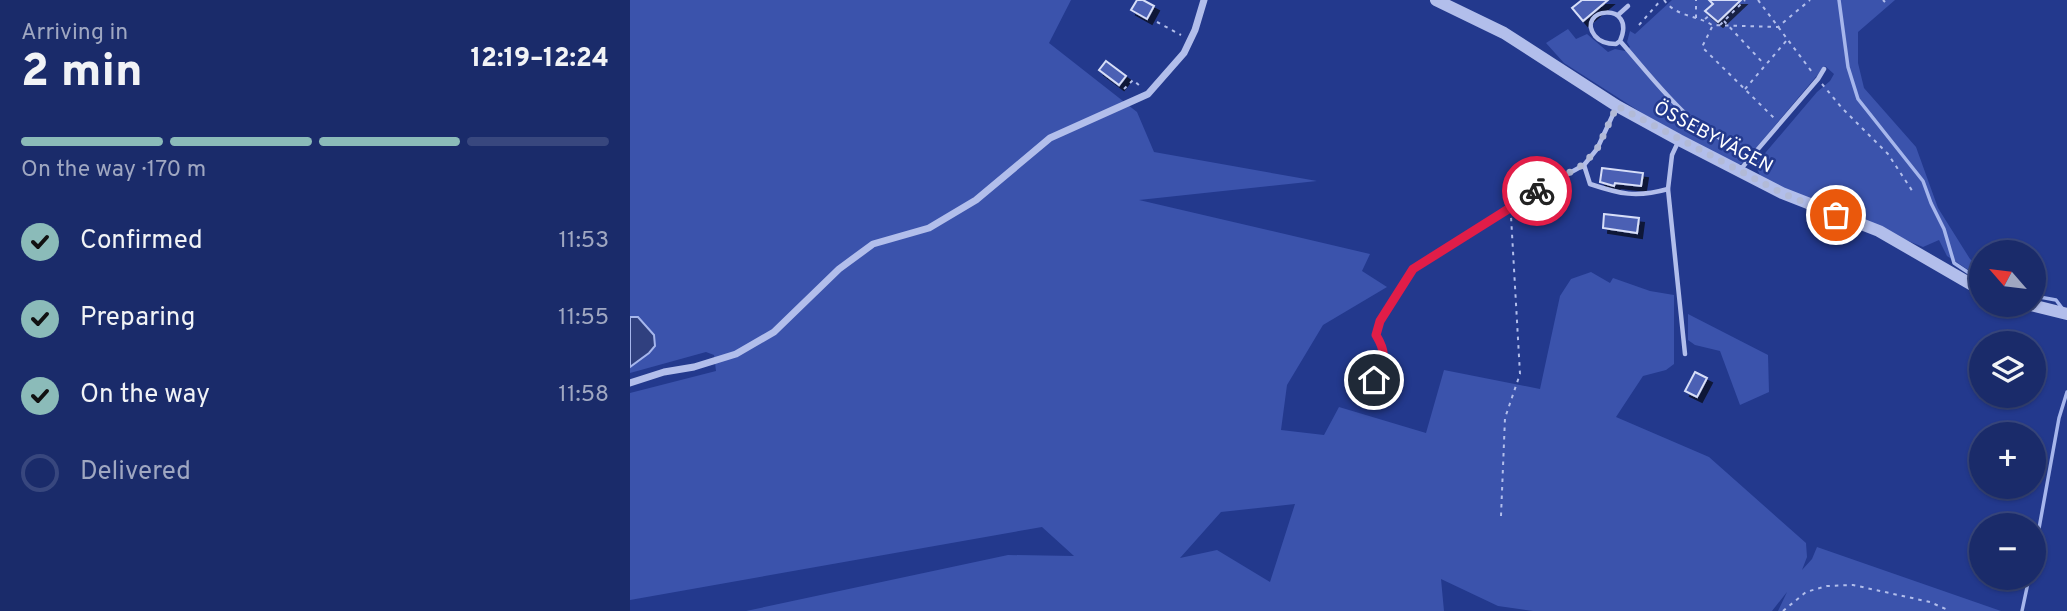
<!DOCTYPE html>
<html lang="en">
<head>
<meta charset="utf-8">
<style>
	body { margin:0; font-family:Overpass,sans-serif; background:#233370; color:#f1f3f6; height:100vh; display:flex; flex-direction:column; font-size:26px; white-space:nowrap }
	* { box-sizing:border-box; margin:0 }
	p { font-size:23px; color:#9fa7c1 }
	.icon { flex:none; width:38px; height:38px; fill:none; stroke:currentColor; stroke-width:2; stroke-linecap:round; stroke-linejoin:round }
	.map { position:relative; flex:1; overflow:hidden }
	.drawer { display:flex; flex-direction:column; background:#1a2b6a; width:630px }
	.drawer>* { flex:none }
	.needle { width:46px; rotate:298deg }
	.controls { position:absolute; left:1339px; top:240px; display:grid; gap:14px }
	.controls a { display:grid; place-items:center; width:77px; height:77px; border-radius:50%; background:#1a2b6a; box-shadow:0 2px 5px #0004,0 0 0 2px #38477e; font-size:35px }
	.pin { position:absolute; display:grid; place-items:center; width:60px; height:60px; color:#fff; margin:-30px; border:4px solid #fff; border-radius:50%; box-shadow:0 2px 7px #0007 }
	.courier { position:absolute; display:grid; place-items:center; width:70px; height:70px; margin:-35px; border:5px solid #e11d48; border-radius:50%; background:#fff; color:#222; box-shadow:0 2px 9px #0007 }
	.summary em { font-style:normal; font-weight:800 }
	.summary div { display:flex; flex-direction:column-reverse }
	.summary { display:flex; align-items:center; justify-content:space-between; height:119px; padding:0 21px }
	h1 { font-size:46px; font-weight:800; line-height:52px }
	.bar { display:grid; grid-template-columns:repeat(4,1fr); gap:10px 7px; align-content:center; height:84px; padding:0 21px }
	.bar i { height:9px; border-radius:5px; background:#38477e }
	.bar .on { background:#8bbbb9 }
	.bar p { grid-column:span 4 }
	ol { padding:0 21px; list-style:none }
	li { display:flex; align-items:center; gap:21px; height:77px }
	li p { margin-inline-start:auto }
	li .icon { padding:7px; border-radius:50%; background:#8bbbb9; color:#111; stroke-width:4 }
	li:last-child { color:#9fa7c1 }
	li i { width:38px; height:38px; border:4px solid #38477e; border-radius:50% }
	main { display:flex; flex:1; min-height:0 }
	.map>svg:first-child { display:block }
	.green { fill:#3b53ac; fill-rule:evenodd }
	.water { fill:#30407f; stroke:#a6b6ec; stroke-width:2 }
	.lines { fill:none; stroke-linecap:round; stroke-linejoin:round }
	.stream { stroke:#a6b6ec; stroke-width:3.5 }
	.building { fill:#4b61b4; stroke:#d7def8; stroke-width:2; filter:url(#shadow) }
	.path { stroke:#b2beeb; stroke-width:2; stroke-dasharray:3.5 5; stroke-linecap:butt }
	.service { stroke:#b2beeb; stroke-width:4.5 }
	.minor { stroke:#b2beeb; stroke-width:7 }
	.tertiary { stroke:#b2beeb; stroke-width:12 }
	.done { stroke:#b2bad7; stroke-width:7; stroke-dasharray:0 12.6 }
	.route { stroke:#e11d48; stroke-width:9 }
	.labels { text-anchor:middle; stroke-width:5; stroke-linejoin:round; paint-order:stroke }
	.street-label { font-size:19px; fill:#fff; stroke:#23398d }
</style>
</head>
<body>
<main>
<section class="drawer">
<div class="summary"><div><h1>2 min</h1><p>Arriving in</p></div><em>12:19–12:24</em></div>
<div class="bar"><i class="on"></i><i class="on"></i><i class="on"></i><i></i><p>On the way · 170 m</p></div>
<ol>
<li><svg class="icon" aria-label="check" viewBox="0 0 24 24"><path d="M5 12l5 5 9-10"/></svg>Confirmed<p>11:53</p></li>
<li><svg class="icon" aria-label="check" viewBox="0 0 24 24"><path d="M5 12l5 5 9-10"/></svg>Preparing<p>11:55</p></li>
<li><svg class="icon" aria-label="check" viewBox="0 0 24 24"><path d="M5 12l5 5 9-10"/></svg>On the way<p>11:58</p></li>
<li><i></i>Delivered</li>
</ol>
</section>
<div class="map">
<svg width="1437" height="611" viewBox="0 0 1437 611">
	<defs>
		<filter id="shadow"><feDropShadow dx="5" dy="5" stdDeviation="0" flood-color="#0009"/></filter>
	</defs>
	<rect width="100%" height="100%" fill="#23398d"/>
	<!-- green -->
	<g class="green">
		<path d="M0 0H441L419 43 507 112 524 152 687 181 509 200 740 254 732 271 757 287 693 325 657 385 651 430 694 435 709 407 796 433 814 370 910 389 930 296 941 279 961 272 980 283 983 278 1020 291 1044 295V364L1036 370 1013 376 986 417 1079 457 1176 543 1177 557 1172 570 1182 559 1187 547 1371 611H1148L1157 592 1142 611H903L868 606 811 579 814 611H116L378 555 444 556 412 527 0 600V393L86 371 84 355 76 352 0 373ZM665 504 640 582 587 550 550 558 591 512Z"/>
		<path d="M1042 0H1265L1228 32V63L1234 88 1286 147 1308 208 1340 259 1351 268V278L1317 256 1309 240 1293 247 1155 191 1131 177 1125 165 1187 92 1200 81 1204 74 1195 66 1126 148H1118L1112 154 1114 161 1111 164H1103L1012 113 934 63 916 43 938 29 946 39 957 34 978 52 985 49 995 51 1000 47 997 42 1000 31 1005 34Z"/>
		<path d="M1058 314 1138 355 1139 392 1110 405 1090 351 1065 345 1058 340Z"/>
	</g>
	<!-- water -->
	<path class="water" d="M0 317H8L24 335 25 346 19 353 0 367Z"/>
	<g class="lines">
		<!-- stream -->
		<g class="stream">
			<path d="M1209 0 1218 67 1228 99 1293 181 1301 203 1314 229 1324 263 1351 281"/>
			<path d="M1404 296 1426 300 1432 308"/>
			<path d="M1404 556 1429 418 1437 392"/>
			<path d="M1392 611 1399 578"/>
		</g>
	</g>
	<!-- building -->
	<g class="building">
		<path d="M507 0H513L524 6 517 19 501 10Z"/>
		<path d="M952 0H978L953 21 942 8Z"/>
		<path d="M1079 0H1111L1088 22 1075 11 1083 4Z"/>
		<path d="M476 61 496 76 489 85 469 70Z"/>
		<path d="M972 168 1013 173 1011 186 985 183 984 186 970 182Z"/>
		<path d="M974 214 1009 218 1007 233 973 228Z"/>
		<path d="M1065 372 1077 378 1067 397 1055 391Z"/>
	</g>
	<g class="lines">
		<!-- path -->
		<g class="path">
			<path d="M1034 0C1046 17 1067 15 1082 25L1148 27 1180 0"/>
			<path d="M1128 0 1182 72"/>
			<path d="M1253 0 1255 2"/>
			<path d="M1066 18V0"/>
			<path d="M1075 19 1080 15"/>
			<path d="M1094 21 1134 64"/>
			<path d="M527 22 551 35"/>
			<path d="M1009 25 1031 0"/>
			<path d="M1090 25 1115 0"/>
			<path d="M1082 27 1072 47 1144 118"/>
			<path d="M1192 84 1212 108 1258 154 1283 192"/>
			<path d="M494 89 503 80 511 87"/>
			<path d="M1115 89 1157 40"/>
			<path d="M871 516 875 418 890 374 881 216"/>
			<path d="M1153 611 1176 592 1197 586 1223 585 1300 602 1320 611"/>
		</g>
		<!-- service -->
		<g class="service">
			<path d="M988 15 998 6"/>
			<path d="M990 41 986 44C978 44 970 42 965 36 944 8 1008 0 990 41 1013 67 1035 96 1061 119 1079 135 1103 142 1121 158"/>
			<path d="M1049 140 1042 155 1038 189 1055 354"/>
			<path d="M954 165 960 184C990 194 1006 198 1038 189"/>
			<path d="M1110 170 1188 79 1194 69"/>
			<path d="M744 380C753 362 757 353 746 335L750 321 783 269 880 206 954 165 967 149 986 108"/>
		</g>
		<!-- minor -->
		<path class="minor" d="M0 383 34 372 64 367 106 354 144 332 209 269 243 244 299 228 346 200 420 138 518 94 554 53 565 30 574 0"/>
		<!-- tertiary -->
		<g class="tertiary">
			<path d="M806 0 874 33 987 106 1049 140 1152 193 1249 231 1351 290"/>
			<path d="M1397 304 1437 314"/>
		</g>
	</g>
	<g class="lines">
		<!-- done -->
		<path class="done" d="M907 191 954 164 967 149 987 106 1152 193 1206 215"/>
		<!-- route -->
		<path class="route" d="M744 380C754 360 758 355 746 335L750 321 783 269 907 191"/>
	</g>
	<g class="labels">
		<!-- street labels -->
		<g class="street-label">
			<text transform="translate(1084 136) rotate(28)" y="7">ÖSSEBYVÄGEN</text>
		</g>
	</g>
</svg>
<div class="controls">
<a><svg class="needle" viewBox="-14 -14 28 28"><path d="M0-13l5 13h-10z" fill="#e53935"/><path d="M0 13l5-13h-10z" fill="#9fa7c1"/></svg></a>
<a><svg class="icon" aria-label="layers" viewBox="0 0 24 24"><path d="M12 4l9 5-9 5-9-5zM3 14l9 5 9-5"/></svg></a>
<a>+</a>
<a>−</a>
</div>
<div class="pin" style="left:1206px;top:215px;background:#ea580c"><svg class="icon" aria-label="bag" viewBox="0 0 24 24"><path d="M5 8h14l-1 12H6zM9 8a3 3 0 0 1 6 0"/></svg></div>
<div class="pin" style="left:744px;top:380px;background:#1f2937"><svg class="icon" aria-label="home" viewBox="0 0 24 24"><path d="M3 11l9-7 9 7M6 9v11h12V9"/></svg></div>
<div class="courier" style="left:907px;top:191px"><svg class="icon" aria-label="bike" viewBox="0 0 24 24"><circle cx="6" cy="16" r="4"/><circle cx="18" cy="16" r="4"/><path d="M6 16l4-8h5l3 8M10 8l3 8H6M13 5h3"/></svg></div>
</div>
</main>
</body>
</html>
